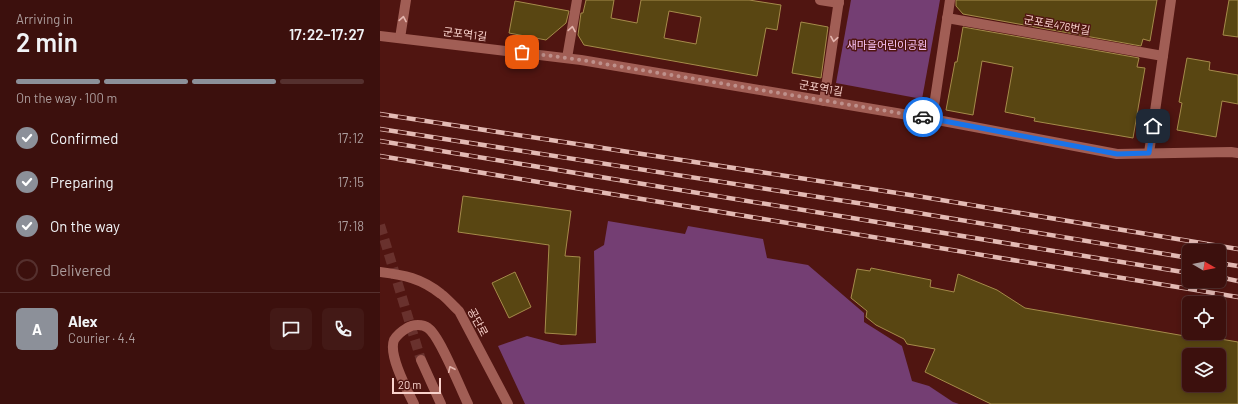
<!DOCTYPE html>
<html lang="en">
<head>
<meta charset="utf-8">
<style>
	body { margin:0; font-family:Barlow,"Noto Sans KR",sans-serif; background:#431916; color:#f1f3f6; height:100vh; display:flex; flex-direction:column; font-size:15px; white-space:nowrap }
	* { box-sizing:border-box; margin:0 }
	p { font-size:13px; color:#ac9d9d }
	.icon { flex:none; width:22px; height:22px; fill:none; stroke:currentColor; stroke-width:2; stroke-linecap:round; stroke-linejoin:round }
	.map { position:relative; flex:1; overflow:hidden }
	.panel { display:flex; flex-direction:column; background:#3c100d; width:380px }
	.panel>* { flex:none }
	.needle { width:26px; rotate:99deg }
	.buttons { position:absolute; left:802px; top:244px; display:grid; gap:8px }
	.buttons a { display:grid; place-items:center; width:44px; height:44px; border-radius:6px; background:#3c100d; box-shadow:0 2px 6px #0003,0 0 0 1px #55302e; font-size:20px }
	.scale { position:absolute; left:12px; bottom:10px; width:49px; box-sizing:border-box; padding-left:4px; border:2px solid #f9d2cc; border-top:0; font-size:11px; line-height:14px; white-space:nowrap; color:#f9d2cc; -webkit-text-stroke:3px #501511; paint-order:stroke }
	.pin { position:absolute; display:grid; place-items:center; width:34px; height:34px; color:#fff; margin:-17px; border-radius:8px; box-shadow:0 2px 6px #0006 }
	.courier { position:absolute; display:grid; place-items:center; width:40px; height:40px; margin:-20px; border:3px solid #1a73e8; border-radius:50%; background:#fff; color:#222; box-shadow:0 1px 5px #0007 }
	.summary em { font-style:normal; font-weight:600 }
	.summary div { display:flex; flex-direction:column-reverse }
	.summary { display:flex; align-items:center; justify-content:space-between; height:68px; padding:0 16px }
	h1 { font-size:26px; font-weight:600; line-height:30px }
	.bar { display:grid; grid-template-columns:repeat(4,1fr); gap:6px 4px; align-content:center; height:48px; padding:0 16px }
	.bar i { height:5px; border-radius:3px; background:#55302e }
	.bar .selected { background:#8c9099 }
	.bar p { grid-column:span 4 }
	.line { display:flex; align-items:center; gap:10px; padding:0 16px; border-top:1px solid #55302e }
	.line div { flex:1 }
	.round { display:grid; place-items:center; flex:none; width:42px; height:42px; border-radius:6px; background:#431916 }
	ol { padding:0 16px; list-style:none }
	li { display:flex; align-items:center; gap:12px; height:44px }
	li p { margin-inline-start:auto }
	li .icon { padding:4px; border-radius:50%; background:#8c9099; color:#fff; stroke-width:4 }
	li:last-child { color:#ac9d9d }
	li i { width:22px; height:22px; border:2px solid #55302e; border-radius:50% }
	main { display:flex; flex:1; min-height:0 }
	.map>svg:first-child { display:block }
	.green { fill:#743e73 }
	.building { fill:#594612; stroke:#a58b4a; fill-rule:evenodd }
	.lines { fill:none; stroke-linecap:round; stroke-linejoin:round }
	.tertiary-tunnel { stroke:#69312d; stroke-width:10; stroke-dasharray:10 5; stroke-linecap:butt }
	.minor { stroke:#a15e55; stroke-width:10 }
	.tertiary { stroke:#a15e55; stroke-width:10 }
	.rail-casing { stroke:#e3bab4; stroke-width:4.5 }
	.rail { stroke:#501511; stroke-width:3; stroke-dasharray:9; stroke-linecap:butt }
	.oneway { stroke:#e3b5ae }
	.done { stroke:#be908b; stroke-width:4; stroke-dasharray:0 7.2 }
	.route { stroke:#1a73e8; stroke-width:5 }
	.labels { text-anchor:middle; stroke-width:3; stroke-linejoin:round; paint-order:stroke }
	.street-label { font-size:11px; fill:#f9d2cc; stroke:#501511 }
	.park-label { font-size:11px; fill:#fac3f7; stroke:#501511 }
</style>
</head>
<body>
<main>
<section class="panel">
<div class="summary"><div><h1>2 min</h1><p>Arriving in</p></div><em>17:22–17:27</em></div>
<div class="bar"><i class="selected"></i><i class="selected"></i><i class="selected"></i><i></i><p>On the way · 100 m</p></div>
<ol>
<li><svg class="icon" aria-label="check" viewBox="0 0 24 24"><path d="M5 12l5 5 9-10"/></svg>Confirmed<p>17:12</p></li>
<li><svg class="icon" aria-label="check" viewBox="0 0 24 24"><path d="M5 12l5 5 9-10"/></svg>Preparing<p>17:15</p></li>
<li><svg class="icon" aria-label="check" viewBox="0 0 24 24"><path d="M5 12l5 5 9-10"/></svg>On the way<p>17:18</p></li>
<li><i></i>Delivered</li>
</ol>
<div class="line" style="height:72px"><b class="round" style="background:#8c9099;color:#fff">A</b><div><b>Alex</b><p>Courier · 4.4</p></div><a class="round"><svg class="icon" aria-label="chat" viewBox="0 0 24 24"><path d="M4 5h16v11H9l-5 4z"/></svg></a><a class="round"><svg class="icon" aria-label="phone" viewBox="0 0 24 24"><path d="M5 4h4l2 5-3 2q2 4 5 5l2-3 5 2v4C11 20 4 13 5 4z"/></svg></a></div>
</section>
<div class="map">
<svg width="858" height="404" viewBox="0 0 858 404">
	<rect width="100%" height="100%" fill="#501511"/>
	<!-- green -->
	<g class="green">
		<path d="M471 0H560L542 99 456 83Z"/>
		<path d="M228 221 305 234 308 226 383 239 387 258 428 265 484 313V322L522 346 532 381 549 386 573 402 579 404H145L118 346 147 336 181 345 216 343 214 251 224 245Z"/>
	</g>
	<!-- building -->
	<g class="building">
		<path d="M206 0H234L231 18 257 23 261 0H369L401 5 397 30 386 28 377 76 204 45 198 35 201 13H203ZM289 11 321 17 316 44 284 38Z"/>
		<path d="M576 0H777L770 41 763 39 761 46 583 14 576 6Z"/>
		<path d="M849 0H858V37L843 35Z"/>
		<path d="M135 1 189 11 186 23 166 40 129 33Z"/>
		<path d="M421 22 448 27 441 78 412 73Z"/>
		<path d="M583 27 759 58 757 67 765 68 753 138 654 121 655 118 625 112 633 67 602 61 593 115 566 110 575 62H577Z"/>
		<path d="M807 58 830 62 829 70 858 75V104L842 101 836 137 797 130 802 103 799 102Z"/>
		<path d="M83 196 191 211 185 256 200 257 196 335 165 333 169 245 78 232Z"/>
		<path d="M491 268 551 280 550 287 574 292 578 274 617 290 645 308 822 339 823 336 858 342V404H611L545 372 555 349 527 344 524 339 496 325 486 317 487 311 471 298 477 269 490 271ZM809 355H839V385H807L809 373Z"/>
		<path d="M135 272 151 307 129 318 112 283Z"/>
	</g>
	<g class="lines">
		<!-- tertiary-tunnel -->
		<path class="tertiary-tunnel" d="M0 225 41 360"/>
		<!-- minor -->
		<g class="minor">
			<path d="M440 0 459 3"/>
			<path d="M567 18 783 56"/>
			<path d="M0 36 201 60 552 119 737 154 851 152 858 153"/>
			<path d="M187 58 197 0"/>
			<path d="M444 101 459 0"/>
			<path d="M552 119 570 0"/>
			<path d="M769 153 791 0"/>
		</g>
		<!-- tertiary -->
		<g class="tertiary">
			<path d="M20 38 26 0"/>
			<path d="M0 272C24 275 41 278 61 294 68 299 73 306 79 311L128 404"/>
			<path d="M41 360 61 404"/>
			<path d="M34 404C27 390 8 355 14 340 17 335 22 331 27 328 33 324 43 324 48 328 60 336 80 388 88 404"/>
		</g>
		<defs>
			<g id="rail">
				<path d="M0 114 537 196 858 249"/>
				<path d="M0 129 484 204 809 258"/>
				<path d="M0 141 809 273"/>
				<path d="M0 156 858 297"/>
				<path d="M839 263 858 266"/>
				<path d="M839 277 858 281"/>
			</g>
		</defs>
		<!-- rail casing -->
		<use href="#rail" class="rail-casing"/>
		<!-- rail -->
		<use href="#rail" class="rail"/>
	</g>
	<!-- one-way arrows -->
	<defs><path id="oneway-chevron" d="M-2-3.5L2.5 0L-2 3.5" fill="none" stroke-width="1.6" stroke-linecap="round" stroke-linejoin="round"/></defs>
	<g class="oneway">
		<use href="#oneway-chevron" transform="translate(23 19) rotate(-80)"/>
		<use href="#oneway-chevron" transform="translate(192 29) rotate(-80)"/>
		<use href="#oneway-chevron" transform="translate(454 39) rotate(99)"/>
		<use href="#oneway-chevron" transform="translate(71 369) rotate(-115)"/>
	</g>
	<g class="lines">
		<!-- done -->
		<path class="done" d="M142 52 201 60 543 117"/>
		<!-- route -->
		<path class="route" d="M543 117 737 154 769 153 773 126"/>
	</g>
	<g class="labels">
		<!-- street labels -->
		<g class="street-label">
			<text transform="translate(677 25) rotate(10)" y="4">군포로476번길</text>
			<text transform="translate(85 34) rotate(7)" y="4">군포역1길</text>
			<text transform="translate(441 88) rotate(10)" y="4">군포역1길</text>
			<text transform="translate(98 322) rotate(62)" y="4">공단로</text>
		</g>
		<!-- park labels -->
		<g class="park-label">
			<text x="507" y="49">새마을어린이공원</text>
		</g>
	</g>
</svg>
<div class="buttons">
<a><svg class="needle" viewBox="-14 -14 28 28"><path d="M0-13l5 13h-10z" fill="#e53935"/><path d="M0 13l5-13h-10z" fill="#ac9d9d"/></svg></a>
<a><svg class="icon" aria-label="locate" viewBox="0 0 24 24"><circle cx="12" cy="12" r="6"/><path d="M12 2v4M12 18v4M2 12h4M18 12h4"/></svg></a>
<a><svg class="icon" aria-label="layers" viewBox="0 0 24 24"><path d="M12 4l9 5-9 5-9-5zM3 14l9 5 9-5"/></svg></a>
</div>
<div class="scale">20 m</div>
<div class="pin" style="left:142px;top:52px;background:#ea580c"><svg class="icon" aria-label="bag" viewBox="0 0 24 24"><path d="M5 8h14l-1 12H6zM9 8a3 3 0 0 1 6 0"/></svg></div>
<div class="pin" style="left:773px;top:126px;background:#1f2937"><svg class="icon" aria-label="home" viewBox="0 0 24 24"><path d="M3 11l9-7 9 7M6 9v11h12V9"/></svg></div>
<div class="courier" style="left:543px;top:117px"><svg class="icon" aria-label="car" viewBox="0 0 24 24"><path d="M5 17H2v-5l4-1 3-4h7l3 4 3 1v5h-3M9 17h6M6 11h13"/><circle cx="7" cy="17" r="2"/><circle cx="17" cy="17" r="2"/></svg></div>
</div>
</main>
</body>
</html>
